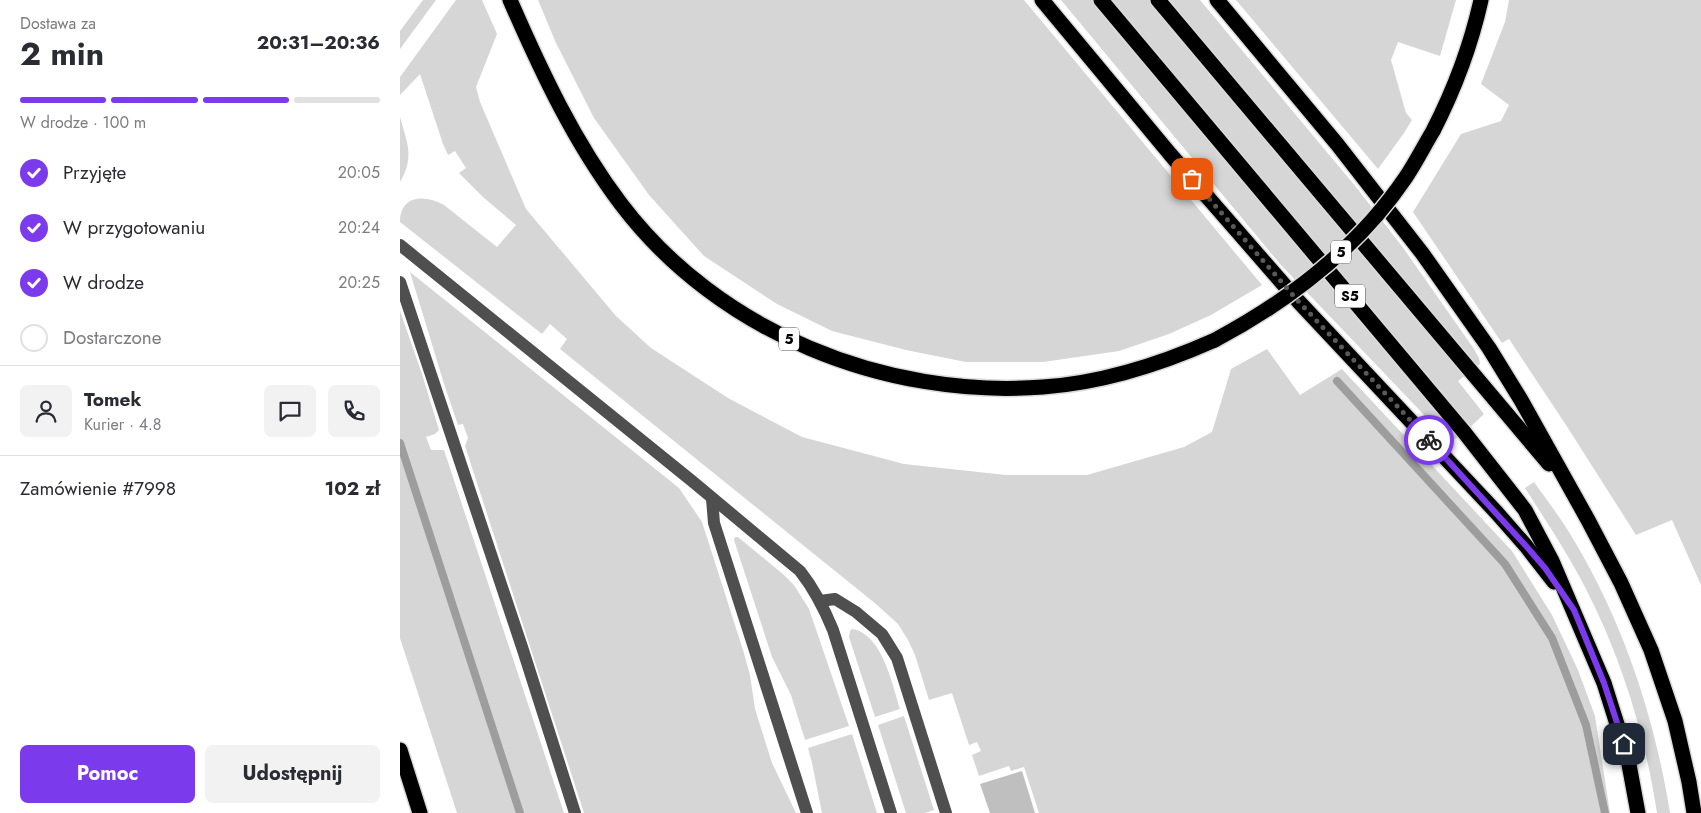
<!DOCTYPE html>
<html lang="pl">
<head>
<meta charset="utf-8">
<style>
	body { margin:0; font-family:Jost,sans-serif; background:#f2f2f3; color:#2b2b33; height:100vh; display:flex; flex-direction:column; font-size:19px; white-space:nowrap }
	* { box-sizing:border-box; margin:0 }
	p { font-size:16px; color:#7c7c81 }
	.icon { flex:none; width:28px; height:28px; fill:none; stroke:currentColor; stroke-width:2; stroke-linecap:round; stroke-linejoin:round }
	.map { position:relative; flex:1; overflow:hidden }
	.drawer { display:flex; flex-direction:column; background:#fff; width:400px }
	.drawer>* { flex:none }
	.pin { position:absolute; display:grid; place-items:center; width:42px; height:42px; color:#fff; margin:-21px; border-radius:10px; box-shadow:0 2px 8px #0006 }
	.courier { position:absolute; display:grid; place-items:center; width:50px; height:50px; margin:-25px; border:4px solid #7c3aed; border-radius:50%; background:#fff; color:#222; box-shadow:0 1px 6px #0007 }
	.overview em { font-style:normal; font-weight:700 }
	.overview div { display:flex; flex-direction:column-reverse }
	.overview { display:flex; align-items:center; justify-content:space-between; height:85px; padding:0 20px }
	h1 { font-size:32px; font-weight:700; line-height:38px }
	.bar { display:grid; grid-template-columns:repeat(4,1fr); gap:8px 5px; align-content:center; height:60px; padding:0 20px }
	.bar i { height:6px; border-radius:4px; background:#e1e1e2 }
	.bar .on { background:#7c3aed }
	.bar p { grid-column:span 4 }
	.line { display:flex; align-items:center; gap:12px; padding:0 20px; border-top:1px solid #e1e1e2 }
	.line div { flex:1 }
	.round { display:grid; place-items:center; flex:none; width:52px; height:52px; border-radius:8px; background:#f2f2f3 }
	ol { padding:0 20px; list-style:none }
	li { display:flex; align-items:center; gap:15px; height:55px }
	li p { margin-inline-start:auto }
	li .icon { padding:5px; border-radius:50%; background:#7c3aed; color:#fff; stroke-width:4 }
	li:last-child { color:#7c7c81 }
	li i { width:28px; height:28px; border:2px solid #e1e1e2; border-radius:50% }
	.cta { display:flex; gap:10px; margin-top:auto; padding:10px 20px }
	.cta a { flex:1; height:58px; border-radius:8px; background:#7c3aed; color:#fff; font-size:20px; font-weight:700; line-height:58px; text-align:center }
	.cta a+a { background:#f2f2f3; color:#2b2b33 }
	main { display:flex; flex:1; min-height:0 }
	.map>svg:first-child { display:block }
	.green { fill:#d6d6d6 }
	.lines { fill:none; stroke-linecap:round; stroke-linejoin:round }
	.stream { stroke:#9d9d9d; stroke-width:8 }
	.building { fill:#bfbfbf }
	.highway-casing { stroke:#dbdbdb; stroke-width:18 }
	.minor { stroke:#4f4f4f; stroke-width:12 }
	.highway { stroke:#000; stroke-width:15 }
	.highway-bridge-casing { stroke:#dbdbdb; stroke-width:18; stroke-linecap:butt }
	.highway-bridge { stroke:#000; stroke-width:15 }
	.done { stroke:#595959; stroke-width:5; stroke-dasharray:0 9 }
	.route { stroke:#7c3aed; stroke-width:6 }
	.labels { text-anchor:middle; stroke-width:4; stroke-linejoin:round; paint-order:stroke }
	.shield { fill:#fff; stroke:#4c4c4c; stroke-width:1 }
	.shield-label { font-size:14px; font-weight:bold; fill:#000 }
</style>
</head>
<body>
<main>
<section class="drawer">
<div class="overview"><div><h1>2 min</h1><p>Dostawa za</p></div><em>20:31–20:36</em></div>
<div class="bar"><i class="on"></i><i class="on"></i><i class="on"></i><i></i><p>W drodze · 100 m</p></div>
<ol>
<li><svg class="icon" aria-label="check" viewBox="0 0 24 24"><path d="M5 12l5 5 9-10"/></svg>Przyjęte<p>20:05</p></li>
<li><svg class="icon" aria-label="check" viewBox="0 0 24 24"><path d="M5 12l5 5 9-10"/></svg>W przygotowaniu<p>20:24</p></li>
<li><svg class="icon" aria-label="check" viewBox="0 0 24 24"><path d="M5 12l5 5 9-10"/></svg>W drodze<p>20:25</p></li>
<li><i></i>Dostarczone</li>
</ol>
<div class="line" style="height:90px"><a class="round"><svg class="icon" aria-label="person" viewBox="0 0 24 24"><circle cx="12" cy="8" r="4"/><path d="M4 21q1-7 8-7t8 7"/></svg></a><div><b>Tomek</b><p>Kurier · 4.8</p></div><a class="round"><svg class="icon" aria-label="chat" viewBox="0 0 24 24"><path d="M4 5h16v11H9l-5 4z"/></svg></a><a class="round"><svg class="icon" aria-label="phone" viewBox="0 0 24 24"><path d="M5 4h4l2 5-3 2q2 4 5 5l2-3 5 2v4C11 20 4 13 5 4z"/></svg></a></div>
<div class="line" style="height:65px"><div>Zamówienie #7998</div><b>102 zł</b></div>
<div class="cta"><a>Pomoc</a><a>Udostępnij</a></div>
</section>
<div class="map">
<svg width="1301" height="813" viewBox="0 0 1301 813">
	<rect width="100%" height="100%" fill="#fff"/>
	<!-- green -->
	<g class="green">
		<path d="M23 0H36L0 49V31Z"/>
		<path d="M56 0H82L97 34 76 87 80 102 126 209 216 316 251 348 328 398 402 437 504 464 606 475H687L784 447 812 432 831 369 867 349 900 395 942 369 1112 551 1152 615 1178 670 1195 716 1210 813H639L624 767 611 771 609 766 579 776 572 755 581 751 577 742 569 745 552 693 529 700 515 655 508 640 498 624 476 604 160 349 167 339 150 324 142 334 0 222C0 195 25 194 44 205L97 247 116 225 83 197 59 173 66 168 55 151 48 155 43 144 20 74 0 95V77Z"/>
		<path d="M138 0H624L862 285 811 315 769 334 719 351 643 362H566L506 350 432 331 377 304 304 256 249 195 194 118 156 43Z"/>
		<path d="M661 0H800L956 187 1004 249 1074 349 1079 358 1080 364 1058 381 1084 414 1060 437 1049 441 880 264Z"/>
		<path d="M836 0H1056L1040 56 998 42 991 60 1006 113 1012 120 1004 133 978 169Z"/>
		<path d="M1109 0H1301V585L1272 520 1236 535 1166 425 1109 339 1102 343 1013 212 1061 134 1101 121 1109 105 1081 84 1105 22Z"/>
		<path d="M0 117C7 143 15 157 0 182Z"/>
		<path d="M10 272 279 488 302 522 343 650 350 675 355 709 372 763 396 813H184L65 446 68 438 63 424 58 425 45 387Z"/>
		<path d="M0 311 22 374 39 430 35 434 26 437 31 450H44L164 813H57L0 638Z"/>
		<path d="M1134 482C1145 498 1157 513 1167 529 1221 615 1254 713 1270 813H1257C1245 735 1222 659 1186 589 1168 554 1146 521 1125 488Z"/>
		<path d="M335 537H338L384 575 394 585 409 609 449 726 405 740 391 695 372 657 334 540Z"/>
		<path d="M452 629C482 633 493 686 500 709L475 717 449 637 450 631Z"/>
		<path d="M504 716 534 810 525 813H506L478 725Z"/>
		<path d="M452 734 477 813H422L412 763 408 748Z"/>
	</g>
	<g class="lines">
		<!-- stream -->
		<g class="stream">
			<path d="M937 381 1105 564 1152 638 1186 725 1205 813"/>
			<path d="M0 443 120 813"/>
		</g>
	</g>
	<!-- building -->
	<path class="building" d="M622 771 635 813H590L580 784Z"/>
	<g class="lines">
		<defs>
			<g id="highway">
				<path d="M110 0C141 71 174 142 221 204 318 332 485 399 643 387 703 383 761 364 815 340"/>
				<path d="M642 0 770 154 899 302 1097 513 1126 546 1154 582"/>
				<path d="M701 0 1064 432 1125 510 1152 561 1204 683 1228 759 1238 813"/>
				<path d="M758 0 1149 464"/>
				<path d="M817 0 937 144 1022 253 1089 348 1121 400 1188 520 1221 583 1251 650 1275 721 1289 782 1294 813"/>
				<path d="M1033 131C1054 90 1071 45 1081 0"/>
				<path d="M0 750 20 813"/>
			</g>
		</defs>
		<!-- highway casing -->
		<use href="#highway" class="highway-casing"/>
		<!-- minor -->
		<g class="minor">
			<path d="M0 245 292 481 400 571C415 590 424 608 433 630L491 813"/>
			<path d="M0 282 123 650 175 813"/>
			<path d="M312 499 314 523 407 813"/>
			<path d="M420 601 435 599 456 612 482 634 497 658 546 813"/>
		</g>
		<!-- highway -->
		<use href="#highway" class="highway"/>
		<defs>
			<path id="highway-bridge" d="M815 340C890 300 958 248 1006 177 1016 162 1024 146 1033 131"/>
		</defs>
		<!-- highway-bridge casing -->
		<use href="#highway-bridge" class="highway-bridge-casing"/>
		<!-- highway-bridge -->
		<use href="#highway-bridge" class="highway-bridge"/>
	</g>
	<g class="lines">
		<!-- done -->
		<path class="done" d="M792 179 899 302 1029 440"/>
		<!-- route -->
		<path class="route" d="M1029 440 1126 546 1145 568 1174 610 1204 683 1224 744"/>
	</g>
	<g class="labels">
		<!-- shield labels -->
		<g class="shield">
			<rect x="931" y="240.5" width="20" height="23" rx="4"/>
			<rect x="935" y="284.5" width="30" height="23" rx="4"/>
			<rect x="379" y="327.5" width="20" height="23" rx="4"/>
		</g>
		<g class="shield-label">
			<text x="941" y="257">5</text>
			<text x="950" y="301">S5</text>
			<text x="389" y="344">5</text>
		</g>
	</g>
</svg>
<div class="pin" style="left:792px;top:179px;background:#ea580c"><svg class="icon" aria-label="bag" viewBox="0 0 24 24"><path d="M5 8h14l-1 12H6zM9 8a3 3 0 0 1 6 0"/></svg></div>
<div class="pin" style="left:1224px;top:744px;background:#1f2937"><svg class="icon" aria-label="home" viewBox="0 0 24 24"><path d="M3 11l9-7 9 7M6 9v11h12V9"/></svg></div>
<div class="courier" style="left:1029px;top:440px"><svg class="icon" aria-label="bike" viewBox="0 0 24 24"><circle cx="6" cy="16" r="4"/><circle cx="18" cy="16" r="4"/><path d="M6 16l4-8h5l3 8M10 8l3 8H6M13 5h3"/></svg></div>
</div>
</main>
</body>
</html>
